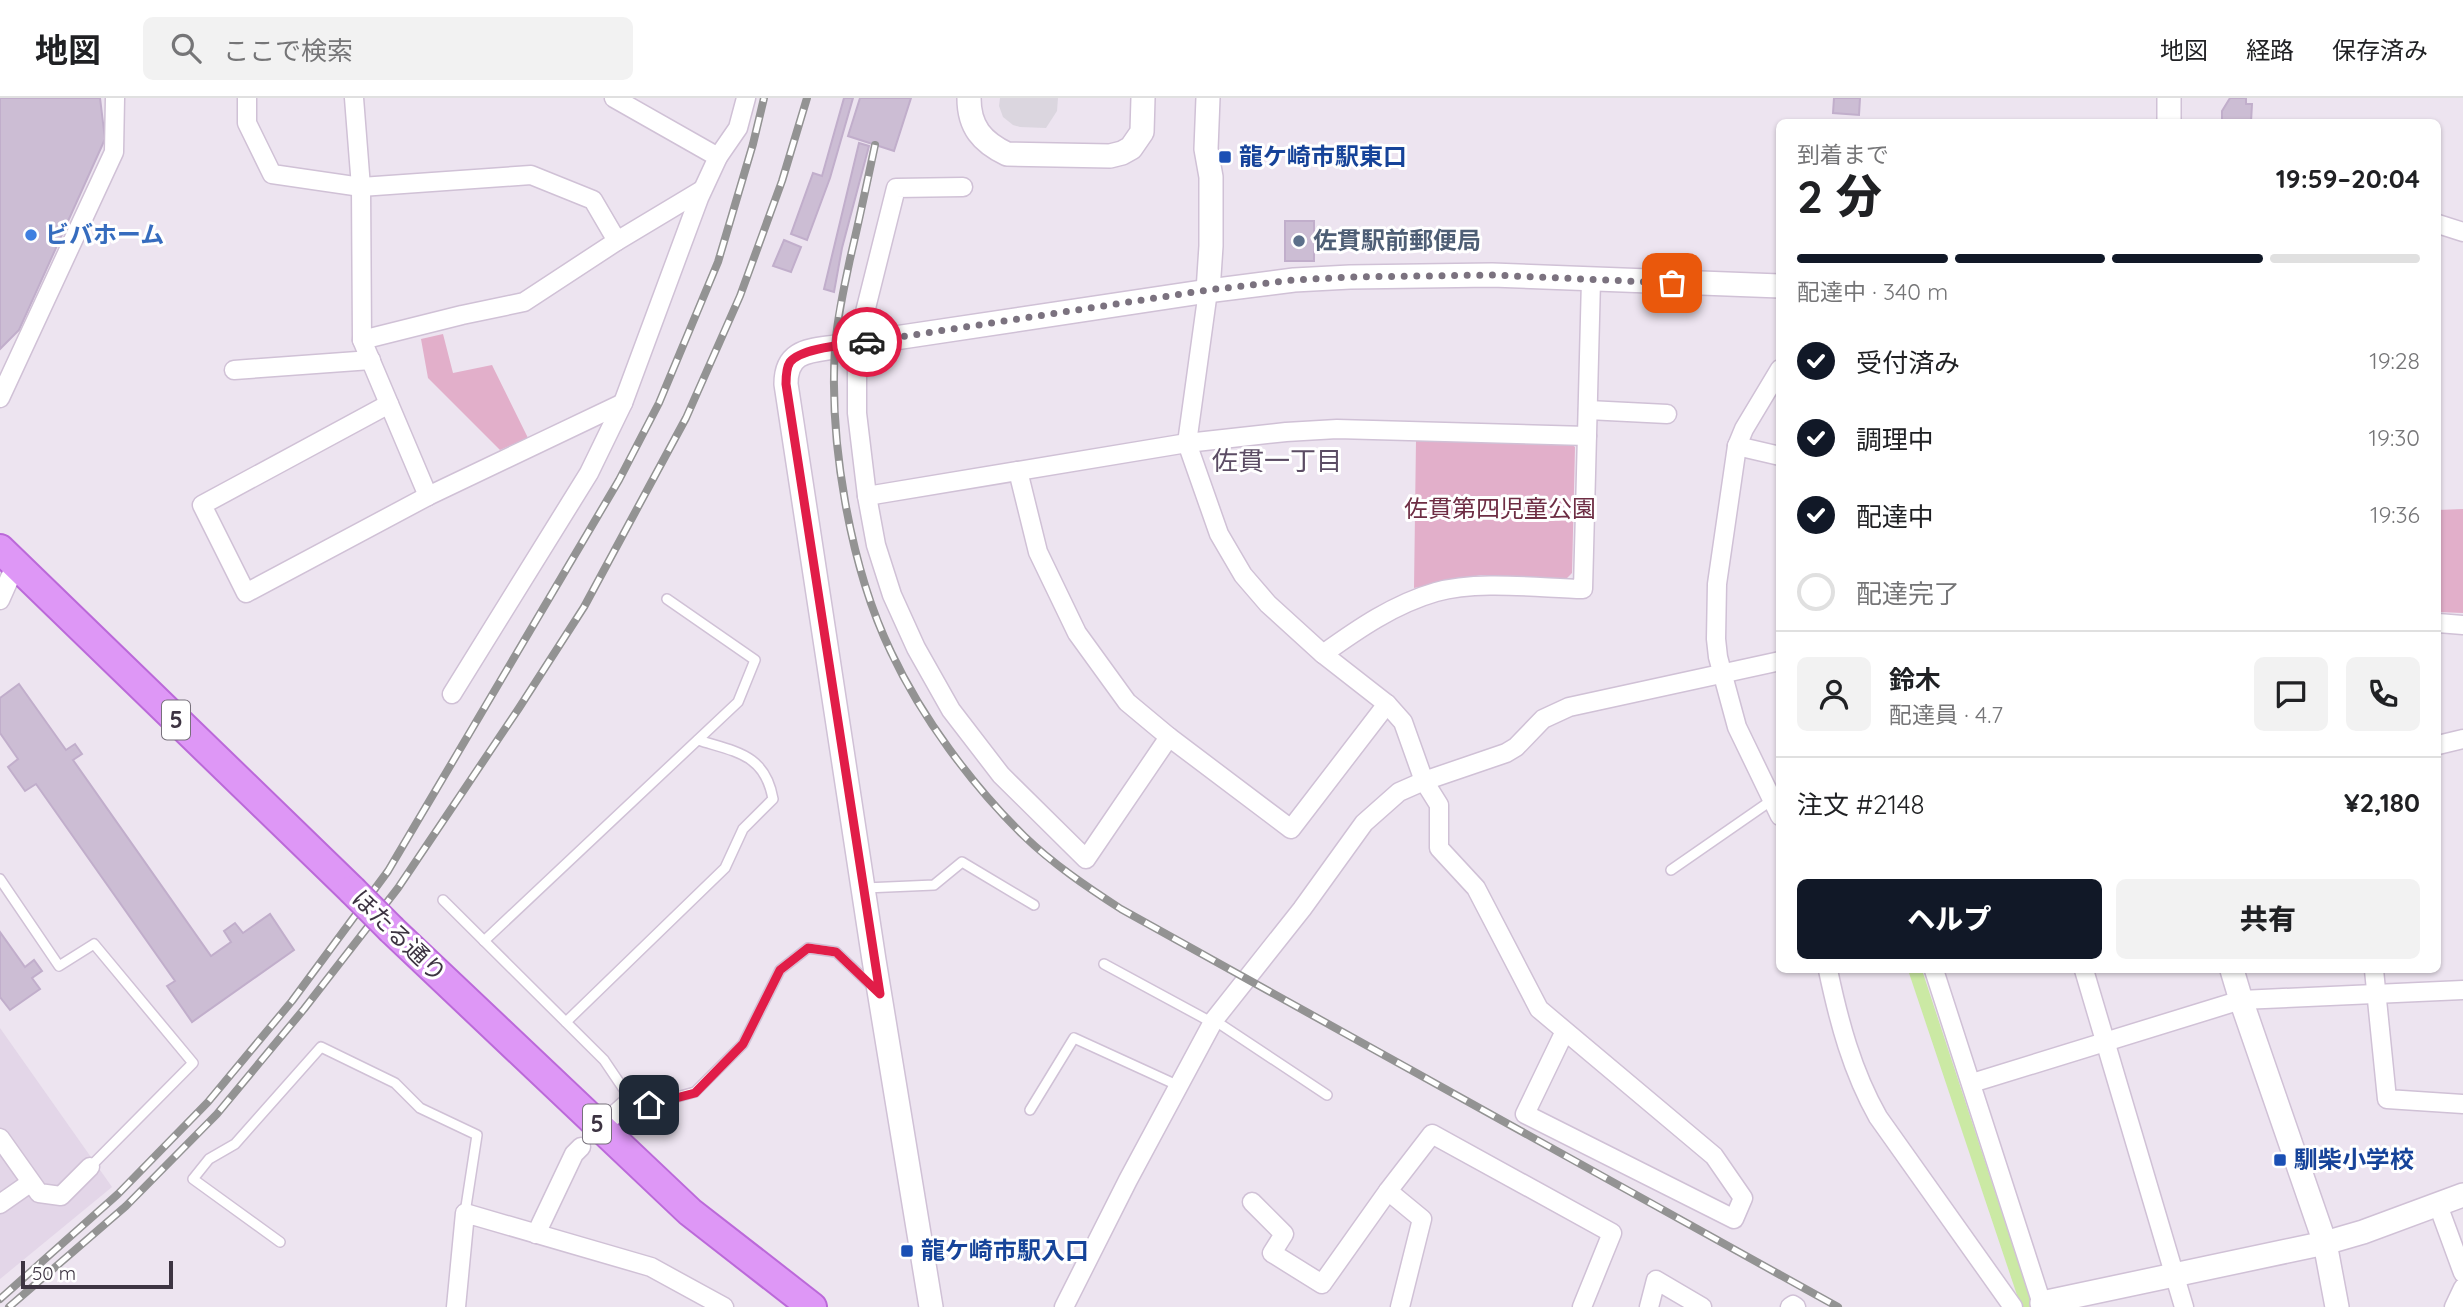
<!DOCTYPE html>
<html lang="ja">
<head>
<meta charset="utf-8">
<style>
	body { margin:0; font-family:Quicksand,"Noto Sans JP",sans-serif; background:#f2f2f2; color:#202124; height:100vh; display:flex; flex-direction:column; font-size:26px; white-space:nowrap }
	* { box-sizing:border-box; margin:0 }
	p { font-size:23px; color:#757577 }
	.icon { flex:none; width:38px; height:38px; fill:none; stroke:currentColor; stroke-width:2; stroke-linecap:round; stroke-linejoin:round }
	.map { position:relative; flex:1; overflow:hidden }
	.drawer { position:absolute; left:1776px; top:21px; width:665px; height:854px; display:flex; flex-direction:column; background:#fff; border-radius:10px; box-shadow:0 2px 5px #0004 }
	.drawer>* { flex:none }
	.scale { position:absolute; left:21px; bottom:18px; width:152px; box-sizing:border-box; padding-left:7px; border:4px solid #3d3442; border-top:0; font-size:19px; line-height:24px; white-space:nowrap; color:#3d3442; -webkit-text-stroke:5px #fff; paint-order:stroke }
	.pin { position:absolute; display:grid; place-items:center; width:60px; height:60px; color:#fff; margin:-30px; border-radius:14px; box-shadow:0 4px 10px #0006 }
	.courier { position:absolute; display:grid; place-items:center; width:70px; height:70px; margin:-35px; border:5px solid #e11d48; border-radius:50%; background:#fff; color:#222; box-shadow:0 2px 9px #0007 }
	.overview em { font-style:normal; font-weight:800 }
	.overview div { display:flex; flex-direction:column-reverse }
	.overview { display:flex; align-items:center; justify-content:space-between; height:119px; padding:0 21px }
	h1 { font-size:46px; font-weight:800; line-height:52px }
	.bar { display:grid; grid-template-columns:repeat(4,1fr); gap:10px 7px; align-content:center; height:84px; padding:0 21px }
	.bar i { height:9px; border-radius:5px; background:#e0e0e0 }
	.bar .on { background:#111827 }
	.bar p { grid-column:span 4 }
	.line { display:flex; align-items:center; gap:18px; padding:0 21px; border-top:2px solid #e0e0e0 }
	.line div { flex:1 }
	.round { display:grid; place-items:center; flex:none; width:74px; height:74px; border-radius:10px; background:#f2f2f2 }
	ol { padding:0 21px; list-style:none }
	li { display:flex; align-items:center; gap:21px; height:77px }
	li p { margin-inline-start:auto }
	li .icon { padding:7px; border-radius:50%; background:#111827; color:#fff; stroke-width:4 }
	li:last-child { color:#757577 }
	li i { width:38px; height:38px; border:4px solid #e0e0e0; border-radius:50% }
	.primary-button { display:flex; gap:14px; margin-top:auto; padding:14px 21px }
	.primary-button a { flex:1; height:80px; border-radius:10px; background:#111827; color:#fff; font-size:28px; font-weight:800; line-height:80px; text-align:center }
	.primary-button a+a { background:#f2f2f2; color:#202124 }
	header { display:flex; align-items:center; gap:42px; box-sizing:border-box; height:98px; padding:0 35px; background:#fff; border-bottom:2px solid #e0e0e0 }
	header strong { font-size:33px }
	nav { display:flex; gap:38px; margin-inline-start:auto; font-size:24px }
	.search { width:490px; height:63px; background:#f2f2f2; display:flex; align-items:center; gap:18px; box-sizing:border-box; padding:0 24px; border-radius:10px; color:#757577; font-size:26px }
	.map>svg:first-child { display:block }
	.residential { fill:#e3d6e8 }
	.industrial { fill:#dbd6df }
	.green { fill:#e2afca }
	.water { fill:#cbe9a4 }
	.building { fill:#ccbdd4; stroke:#c1aecb; stroke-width:2 }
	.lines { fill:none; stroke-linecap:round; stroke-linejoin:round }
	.service-casing { stroke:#d0c1d6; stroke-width:12 }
	.minor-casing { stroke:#d0c1d6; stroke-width:21 }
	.tertiary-casing { stroke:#d0c1d6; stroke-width:26 }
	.primary-casing { stroke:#bb69d9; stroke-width:32 }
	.service { stroke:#fff; stroke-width:9 }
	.minor { stroke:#fff; stroke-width:18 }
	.tertiary { stroke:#fff; stroke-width:23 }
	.primary { stroke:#de97f6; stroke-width:28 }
	.rail-casing { stroke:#939393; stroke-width:8 }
	.rail { stroke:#fff; stroke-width:5; stroke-dasharray:16; stroke-linecap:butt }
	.primary-bridge-casing { stroke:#bb69d9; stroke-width:32; stroke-linecap:butt }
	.primary-bridge { stroke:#de97f6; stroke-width:28 }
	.done { stroke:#7b727f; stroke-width:7; stroke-dasharray:0 12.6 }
	.route { stroke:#e11d48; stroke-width:9 }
	.transit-dot { fill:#1a4fb4; stroke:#fff; stroke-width:2.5 }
	.shop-dot { fill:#3f7fe0; stroke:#fff; stroke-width:2.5 }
	.service-dot { fill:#5c6f8a; stroke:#fff; stroke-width:2.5 }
	.labels { text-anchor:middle; stroke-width:6; stroke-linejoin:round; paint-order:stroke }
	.shield { fill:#fff; stroke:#77717b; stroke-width:2 }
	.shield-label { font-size:23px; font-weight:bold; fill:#3d3442 }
	.transit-label { font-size:24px; font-weight:bold; fill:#164399; stroke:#fff; text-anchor:start }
	.shop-label { font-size:24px; font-weight:bold; fill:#366cbe; stroke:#fff; text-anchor:start }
	.service-label { font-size:24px; font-weight:bold; fill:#4e5e75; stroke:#fff; text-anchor:start }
	.park-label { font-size:24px; fill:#6e2d44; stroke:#fff }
	.street-label { font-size:24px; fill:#3d3442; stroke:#fff }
	.neighbourhood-label { font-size:26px; fill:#5b4c64; stroke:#fff }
</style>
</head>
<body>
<header>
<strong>地図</strong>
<div class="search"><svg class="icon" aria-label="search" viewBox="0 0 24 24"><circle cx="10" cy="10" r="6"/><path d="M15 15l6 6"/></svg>ここで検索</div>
<nav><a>地図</a><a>経路</a><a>保存済み</a></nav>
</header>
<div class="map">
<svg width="2463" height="1209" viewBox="0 0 2463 1209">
	<rect width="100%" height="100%" fill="#ede4f0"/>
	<!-- residential -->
	<path class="residential" d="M0 930 112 1089 0 1181Z"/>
	<!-- industrial -->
	<path class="industrial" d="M1000 0H1058L1057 13 1046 30 1020 29 1013 27 1003 19 999 8Z"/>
	<!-- green -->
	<g class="green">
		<path d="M443 236 453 275 492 267 528 340 500 352 428 280 421 241Z"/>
		<path d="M1416 342 1570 345 1575 349 1572 475 1566 481 1481 477 1414 490Z"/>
		<path d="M2463 411V515L2438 514V412Z"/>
	</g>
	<!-- water -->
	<path class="water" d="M1908 872H1922L2033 1209H2021Z"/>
	<!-- building -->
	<g class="building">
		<path d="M0 0H100L105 41 19 232 0 251Z"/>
		<path d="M844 0H853L830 80 807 142 791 136 813 75 822 78Z"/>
		<path d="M860 0H911L894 53 848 38Z"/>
		<path d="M1834 0H1860L1859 17 1833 15Z"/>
		<path d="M2230 0H2246V6H2252L2251 24H2222V13Z"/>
		<path d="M859 45 869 48 842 150 834 194 824 191Z"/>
		<rect x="1285" y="123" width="29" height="40"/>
		<path d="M784 142 801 149 791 174 773 168Z"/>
		<path d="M19 586 66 652 75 646 82 656 73 662 211 858 231 844 224 833 235 825 243 835 270 816 294 852 192 924 167 888 175 883 36 686 25 693 8 669 18 661 0 635V600Z"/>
		<path d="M0 834 25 869 34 862 42 873 32 880 40 891 10 912 0 899Z"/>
	</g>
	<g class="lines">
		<defs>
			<g id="service">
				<path d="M1671 772 1772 702"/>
				<path d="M0 781 59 868 94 846 193 965 90 1069"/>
				<path d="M865 790 934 787 962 764 1034 807"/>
				<path d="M443 802 604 962 631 1002 648 1007 695 994 743 946 780 872 808 850 836 854 874 890"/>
				<path d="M484 843 738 604 755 562 667 501"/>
				<path d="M1104 866 1213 925"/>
				<path d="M1214 922 1327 997"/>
				<path d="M566 924 725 770 743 731 773 701C765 656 736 654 698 642"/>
				<path d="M1030 1012 1074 940 1179 988"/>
				<path d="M280 1144 193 1081 209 1061 235 1046 321 949 395 985 420 1010 477 1037 465 1115"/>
			</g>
			<g id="minor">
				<path d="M247 0V25L272 76 361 89 531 77 593 102 617 143"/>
				<path d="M354 0 361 89 362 242 428 398 623 305"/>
				<path d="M614 0 718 59"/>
				<path d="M963 89 896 90 857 246V315L867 398 876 447 892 497 916 550 951 612 1001 677 1086 761 1169 639 1291 731 1387 606"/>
				<path d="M2438 126 2463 134"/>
				<path d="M1208 193 1187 345 1219 436 1243 477 1268 506 1323 556 1387 606 1403 624 1424 683 1439 707V750L1476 790 1539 911 1714 1058 1743 1100 1734 1121 1525 1016 1565 933"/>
				<path d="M362 242 462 217 524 204 617 143 702 92"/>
				<path d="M1780 271 1744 331 1737 348 1717 486 1716 541 1718 559 1737 629 1780 718"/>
				<path d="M234 272 371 262"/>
				<path d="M0 300 114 54 115 0"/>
				<path d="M389 306 202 407 246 495 428 398"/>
				<path d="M1588 312 1667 316"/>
				<path d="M1737 348 1780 358"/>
				<path d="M1018 373 1038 454 1077 535 1127 604 1169 639"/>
				<path d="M867 398 1187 345 1286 334 1337 331 1587 338"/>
				<path d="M0 502 16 466"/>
				<path d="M2438 525 2463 527"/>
				<path d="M1323 556C1358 531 1394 506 1436 494 1478 482 1539 490 1583 491L1591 182"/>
				<path d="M452 596 589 375 623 305 699 100 718 59 738 30 746 0"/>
				<path d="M2438 647 2463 641"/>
				<path d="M1828 872C1839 924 1852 973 1878 1019L2013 1209"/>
				<path d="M1934 872 2043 1209"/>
				<path d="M2084 872 2184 1209"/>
				<path d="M2374 872 2387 1001 2463 1006"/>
				<path d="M1972 985 2241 902 2463 892"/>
				<path d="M612 1019 631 1002"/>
				<path d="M0 1040 39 1095 61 1098 90 1069"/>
				<path d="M1252 1104 1284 1136 1272 1155 1322 1186 1388 1093"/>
				<path d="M0 1106 30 1085"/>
				<path d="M2438 1107 2463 1175"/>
				<path d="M536 1136 574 1056 581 1049"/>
				<path d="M456 1209 465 1115 651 1169 724 1209"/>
				<path d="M1064 1209 1128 1082 1214 922 1302 811 1364 725 1399 694 1424 683 1506 655 1516 649 1543 621 1569 609 1780 563"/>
				<path d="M1400 1209 1422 1121 1388 1093 1432 1036 1612 1135 1582 1209"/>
				<path d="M1649 1209 1656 1182 1702 1209"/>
				<path d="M1790 1209 1793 1207 1796 1209"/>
				<path d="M2454 1209 2463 1190"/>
			</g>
			<g id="tertiary">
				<path d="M969 0C969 29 982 44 1007 56L1110 58 1122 55 1131 50 1142 34 1143 0"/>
				<path d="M2169 0V24"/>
				<path d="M1208 193 1211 148V79L1206 51 1208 0"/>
				<path d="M2232 872 2241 902 2325 1145 2337 1209"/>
				<path d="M2042 1205 2325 1145 2363 1134 2463 1097"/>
				<path d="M931 1209 874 862 786 286C786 253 808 253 835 249L1208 193 1294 182 1350 179 1492 177 1780 188"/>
			</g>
			<g id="primary">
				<path d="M0 451 352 792"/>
				<path d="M392 832 690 1114 812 1209"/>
			</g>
		</defs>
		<!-- service casing -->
		<use href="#service" class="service-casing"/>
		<!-- minor casing -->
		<use href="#minor" class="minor-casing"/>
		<!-- tertiary casing -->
		<use href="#tertiary" class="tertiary-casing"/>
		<!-- primary casing -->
		<use href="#primary" class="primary-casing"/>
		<!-- service -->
		<use href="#service" class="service"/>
		<!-- minor -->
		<use href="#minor" class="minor"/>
		<!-- tertiary -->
		<use href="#tertiary" class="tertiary"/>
		<!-- primary -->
		<use href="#primary" class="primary"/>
		<defs>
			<g id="rail">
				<path d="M875 47C867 85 859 123 850 161 844 190 837 220 835 250 829 344 850 469 891 554 922 620 972 687 1024 738 1053 766 1087 789 1121 811L1838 1209"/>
				<path d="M0 1201 118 1096 208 1004 292 903 388 773 619 382 659 305 718 164 753 46 764 0"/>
				<path d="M9 1209 126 1108 217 1016 304 911 398 790 519 610 584 509 686 320 740 198 782 83 807 0"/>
			</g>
		</defs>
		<!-- rail casing -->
		<use href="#rail" class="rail-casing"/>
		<!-- rail -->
		<use href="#rail" class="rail"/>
		<defs>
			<path id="primary-bridge" d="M352 792 392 832"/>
		</defs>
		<!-- primary-bridge casing -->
		<use href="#primary-bridge" class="primary-bridge-casing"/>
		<!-- primary-bridge -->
		<use href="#primary-bridge" class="primary-bridge"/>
	</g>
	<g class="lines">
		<!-- done -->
		<path class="done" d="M867 244 1208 192 1294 182 1350 179 1492 177 1672 185"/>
		<!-- route -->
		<path class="route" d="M649 1007 695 995 743 946 780 872 808 850 836 854 880 896 786 286C786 279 786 270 790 264 802 249 848 247 867 244"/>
	</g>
	<!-- markers -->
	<g class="transit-dot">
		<rect x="1218" y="52" width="14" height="14" rx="3.5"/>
		<rect x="2273" y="1055" width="14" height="14" rx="3.5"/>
		<rect x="900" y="1146" width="14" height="14" rx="3.5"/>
	</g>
	<circle class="shop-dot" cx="31" cy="137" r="7"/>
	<circle class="service-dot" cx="1299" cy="143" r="7"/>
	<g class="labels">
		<!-- shield labels -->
		<g class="shield">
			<rect x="162" y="602.5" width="28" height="39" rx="5"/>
			<rect x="583" y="1006.5" width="28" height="39" rx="5"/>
		</g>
		<g class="shield-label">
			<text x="176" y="630">5</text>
			<text x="597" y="1034">5</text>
		</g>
		<!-- transit labels -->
		<g class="transit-label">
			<text x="1239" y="67">龍ケ崎市駅東口</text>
			<text x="2294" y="1070">馴柴小学校</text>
			<text x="921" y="1161">龍ケ崎市駅入口</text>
		</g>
		<!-- shop labels -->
		<g class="shop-label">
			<text x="45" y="145">ビバホーム</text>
		</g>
		<!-- service labels -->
		<g class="service-label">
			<text x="1313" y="151">佐貫駅前郵便局</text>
		</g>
		<!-- park labels -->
		<g class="park-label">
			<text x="1500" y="419">佐貫第四児童公園</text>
		</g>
		<!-- street labels -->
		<g class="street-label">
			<text transform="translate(399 838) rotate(44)" y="8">ほたる通り</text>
		</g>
		<!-- neighbourhood labels -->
		<g class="neighbourhood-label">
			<text x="1277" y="372">佐貫一丁目</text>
		</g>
	</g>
</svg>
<div class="scale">50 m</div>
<div class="pin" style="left:1672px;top:185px;background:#ea580c"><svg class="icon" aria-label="bag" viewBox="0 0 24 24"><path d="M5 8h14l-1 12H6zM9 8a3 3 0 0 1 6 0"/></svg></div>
<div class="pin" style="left:649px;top:1007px;background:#1f2937"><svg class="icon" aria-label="home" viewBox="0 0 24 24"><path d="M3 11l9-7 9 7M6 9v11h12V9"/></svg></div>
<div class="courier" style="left:867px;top:244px"><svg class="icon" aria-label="car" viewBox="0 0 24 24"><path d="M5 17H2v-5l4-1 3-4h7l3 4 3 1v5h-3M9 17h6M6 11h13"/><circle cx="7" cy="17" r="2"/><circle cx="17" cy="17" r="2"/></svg></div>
<section class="drawer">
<div class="overview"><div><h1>2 分</h1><p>到着まで</p></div><em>19:59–20:04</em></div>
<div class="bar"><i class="on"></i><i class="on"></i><i class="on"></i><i></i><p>配達中 · 340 m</p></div>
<ol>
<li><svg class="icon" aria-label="check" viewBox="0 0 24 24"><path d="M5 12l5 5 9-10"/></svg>受付済み<p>19:28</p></li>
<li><svg class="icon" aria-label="check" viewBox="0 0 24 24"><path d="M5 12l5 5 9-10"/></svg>調理中<p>19:30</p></li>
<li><svg class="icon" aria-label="check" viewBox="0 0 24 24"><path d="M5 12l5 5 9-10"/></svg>配達中<p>19:36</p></li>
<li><i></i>配達完了</li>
</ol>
<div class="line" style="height:126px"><a class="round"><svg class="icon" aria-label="person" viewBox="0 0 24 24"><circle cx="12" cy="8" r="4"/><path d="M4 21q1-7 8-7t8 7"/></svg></a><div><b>鈴木</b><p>配達員 · 4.7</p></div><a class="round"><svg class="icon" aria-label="chat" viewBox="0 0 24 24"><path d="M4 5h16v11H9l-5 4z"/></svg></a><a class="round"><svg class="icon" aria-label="phone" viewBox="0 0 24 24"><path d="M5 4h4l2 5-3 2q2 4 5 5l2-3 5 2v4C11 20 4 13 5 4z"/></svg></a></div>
<div class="line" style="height:91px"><div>注文 #2148</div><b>¥2,180</b></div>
<div class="primary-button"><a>ヘルプ</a><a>共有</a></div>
</section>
</div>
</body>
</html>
